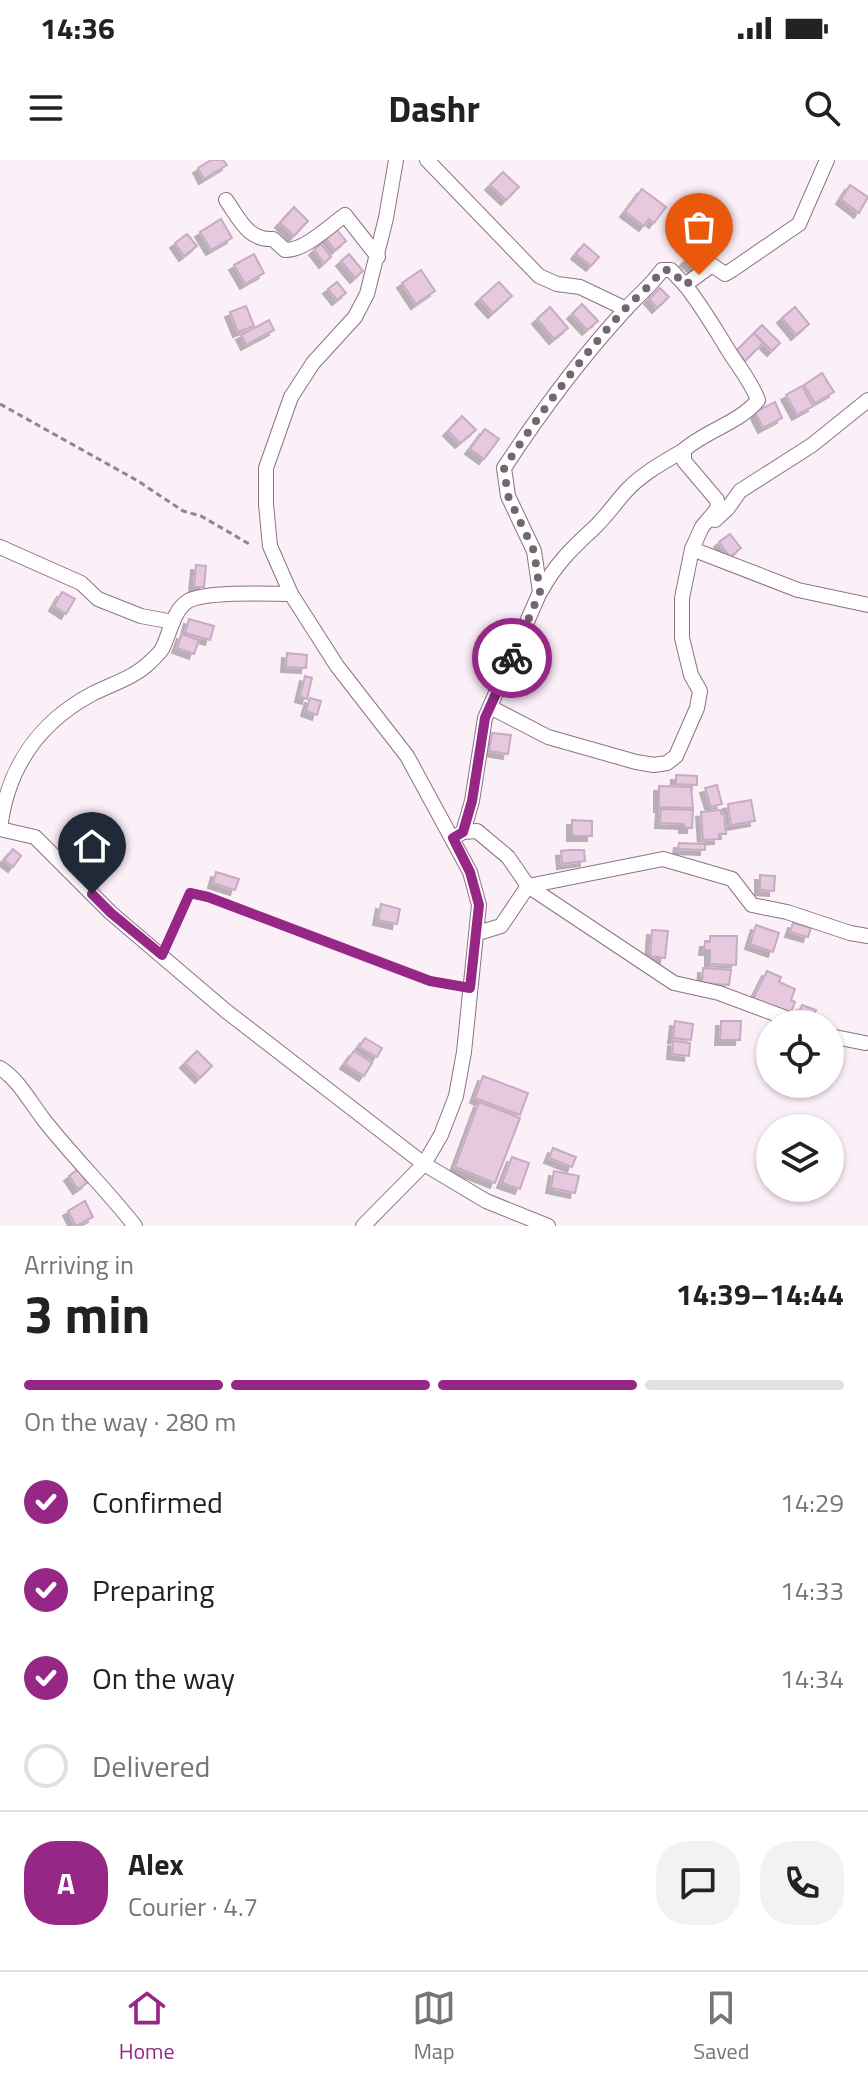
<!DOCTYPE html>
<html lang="en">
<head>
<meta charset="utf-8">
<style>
	body { margin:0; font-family:"Titillium Web",sans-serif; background:#f2f2f2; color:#222; height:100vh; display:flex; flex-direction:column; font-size:30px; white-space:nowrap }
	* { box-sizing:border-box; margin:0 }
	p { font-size:26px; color:#767676 }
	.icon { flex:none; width:44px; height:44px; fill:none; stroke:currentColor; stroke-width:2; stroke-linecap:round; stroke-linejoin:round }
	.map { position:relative; height:1066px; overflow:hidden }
	.sheet { display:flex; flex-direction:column; background:#fff; flex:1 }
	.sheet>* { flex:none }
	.buttons { position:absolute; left:756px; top:850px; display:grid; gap:16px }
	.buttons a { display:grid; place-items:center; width:88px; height:88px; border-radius:50%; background:#fff; box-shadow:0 2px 6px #0004; font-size:40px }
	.pin { position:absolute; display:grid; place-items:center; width:68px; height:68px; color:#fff; margin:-82px -34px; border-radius:50% 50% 50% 0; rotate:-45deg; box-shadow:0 0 8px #0007 }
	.pin .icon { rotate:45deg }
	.courier { position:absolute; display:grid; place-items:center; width:80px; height:80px; margin:-40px; border:6px solid #962787; border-radius:50%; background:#fff; color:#222; box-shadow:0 2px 10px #0007 }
	.overview em { font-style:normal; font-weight:700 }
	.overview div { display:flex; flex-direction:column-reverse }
	.overview { display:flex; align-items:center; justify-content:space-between; height:136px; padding:0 24px }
	h1 { font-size:52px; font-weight:700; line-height:60px }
	.bar { display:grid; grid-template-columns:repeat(4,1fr); gap:12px 8px; align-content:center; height:96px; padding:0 24px }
	.bar i { height:10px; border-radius:6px; background:#e0e0e0 }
	.bar .active { background:#962787 }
	.bar p { grid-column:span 4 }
	.line { display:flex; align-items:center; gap:20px; padding:0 24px; border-top:2px solid #e0e0e0 }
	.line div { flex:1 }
	.round { display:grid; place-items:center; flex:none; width:84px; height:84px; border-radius:32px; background:#f2f2f2 }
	ol { padding:0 24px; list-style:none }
	li { display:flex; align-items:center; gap:24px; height:88px }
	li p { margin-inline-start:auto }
	li .icon { padding:8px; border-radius:50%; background:#962787; color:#fff; stroke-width:4 }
	li:last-child { color:#767676 }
	li i { width:44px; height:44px; border:4px solid #e0e0e0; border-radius:50% }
	.status { display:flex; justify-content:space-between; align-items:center; height:56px; padding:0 40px; background:#fff; direction:ltr }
	.status svg { height:22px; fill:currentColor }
	header { display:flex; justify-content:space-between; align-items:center; height:104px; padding:0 24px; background:#fff; font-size:36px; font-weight:700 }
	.tabs { display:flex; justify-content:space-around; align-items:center; height:112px; border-top:2px solid #e0e0e0; background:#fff; font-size:22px; color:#767676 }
	.tabs a { display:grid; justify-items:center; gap:4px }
	.tabs .active { color:#962787 }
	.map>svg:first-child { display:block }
	.building { fill:#e6c8df; stroke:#c8abc2; stroke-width:2; filter:url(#shadow) }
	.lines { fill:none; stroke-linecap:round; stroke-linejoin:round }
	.lane-casing { stroke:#8d7287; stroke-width:9 }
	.street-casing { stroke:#8d7287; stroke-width:16 }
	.path { stroke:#91868e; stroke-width:3; stroke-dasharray:6 4; stroke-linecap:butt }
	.lane { stroke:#fff; stroke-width:7 }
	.street { stroke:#fff; stroke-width:14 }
	.done { stroke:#726770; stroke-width:8; stroke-dasharray:0 14.4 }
	.route { stroke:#962787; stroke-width:10 }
</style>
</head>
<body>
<div class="status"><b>14:36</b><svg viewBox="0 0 49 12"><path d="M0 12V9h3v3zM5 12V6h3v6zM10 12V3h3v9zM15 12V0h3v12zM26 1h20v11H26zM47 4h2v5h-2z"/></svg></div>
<header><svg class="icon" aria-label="menu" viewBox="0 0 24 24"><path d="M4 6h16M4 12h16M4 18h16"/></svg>Dashr<svg class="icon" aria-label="search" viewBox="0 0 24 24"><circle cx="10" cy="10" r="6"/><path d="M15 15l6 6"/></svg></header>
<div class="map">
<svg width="868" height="1066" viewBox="0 0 868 1066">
	<defs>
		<filter id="shadow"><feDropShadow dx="-5" dy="5" stdDeviation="0" flood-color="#0004"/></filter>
	</defs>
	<rect width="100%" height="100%" fill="#fbeff8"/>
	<!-- building -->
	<g class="building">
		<path d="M211 0H223L227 5 204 19 198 8Z"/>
		<path d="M503 12 519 27 506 40 490 25Z"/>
		<path d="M850 25 868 37 859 53 841 39Z"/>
		<path d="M642 29 666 47 654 63 649 59 644 66 625 52Z"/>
		<path d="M294 47 308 61 294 76 280 63Z"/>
		<path d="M710 55 729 68 714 90 695 77Z"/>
		<path d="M221 59 232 78 211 90 200 72Z"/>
		<path d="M334 66 346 81 335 90 323 75Z"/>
		<path d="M187 74 197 86 184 96 175 83Z"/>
		<path d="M321 84 331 97 324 103 314 90Z"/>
		<path d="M584 84 599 97 591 106 576 94Z"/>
		<path d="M696 89 707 98 696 110 685 101Z"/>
		<path d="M254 94 264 113 245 124 234 105Z"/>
		<path d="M349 94 363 111 355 118 341 101Z"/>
		<path d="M421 110 435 131 416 144 402 123Z"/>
		<path d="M337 122 346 133 337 140 328 129Z"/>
		<path d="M499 122 512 136 493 153 480 139Z"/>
		<path d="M660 128 669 137 657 148 649 139Z"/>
		<path d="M582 144 598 161 587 170 572 154Z"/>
		<path d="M246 146 254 166 238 172 230 152Z"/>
		<path d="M550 147 568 168 554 179 537 159Z"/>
		<path d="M795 147 809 164 796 175 782 158Z"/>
		<path d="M269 160 274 170 246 185 241 175Z"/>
		<path d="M762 165 780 183 772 191 754 173Z"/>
		<path d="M754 173 763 183 745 201 736 191Z"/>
		<path d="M822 213 834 232 815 243 804 225Z"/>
		<path d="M802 226 813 246 797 255 786 235Z"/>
		<path d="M775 242 782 258 763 268 755 252Z"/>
		<path d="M462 256 476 270 460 283 448 271Z"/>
		<path d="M485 269 499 279 484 299 470 289Z"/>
		<path d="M730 374 741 388 730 397 719 382Z"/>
		<path d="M196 405 206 406 204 427H194Z"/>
		<path d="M62 432 75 439 66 454 54 446Z"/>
		<path d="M189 459 214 466 210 480 185 473Z"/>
		<path d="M182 474 199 480 194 494 177 488Z"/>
		<path d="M287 493 307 495 306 508 286 507Z"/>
		<path d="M305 516 312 518 307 539 300 537Z"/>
		<path d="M310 538 321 541 317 555 306 551Z"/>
		<path d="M492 573 511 575 508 594 489 591Z"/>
		<path d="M676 615 697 616V625L676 624Z"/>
		<path d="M717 625 722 644 711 647 705 628Z"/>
		<path d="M659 626 691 627 693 648 659 647Z"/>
		<path d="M751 640 755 661 731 665 728 644Z"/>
		<path d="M661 649 693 650 692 668H684V664L660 663Z"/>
		<path d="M721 650V654H724L726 674H719V679L703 680 701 652Z"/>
		<path d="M572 660 592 661V676H572Z"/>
		<path d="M679 683 705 684V690L678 689Z"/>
		<path d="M13 689 21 696 13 707 4 700Z"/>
		<path d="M570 690H584L585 701 562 704 561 691Z"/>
		<path d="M216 712 239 719 235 730 213 723Z"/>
		<path d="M760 715 775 716 774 731 760 730Z"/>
		<path d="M381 744 400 749 397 764 378 760Z"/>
		<path d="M793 763 811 768 808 777 790 772Z"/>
		<path d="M756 765 779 773 773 792 750 784Z"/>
		<path d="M652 770 668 771 665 798 650 796Z"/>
		<path d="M710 776H737L736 805 710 804V790H704L705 782H710Z"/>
		<path d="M703 808 731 810 729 825 702 823Z"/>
		<path d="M767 811 781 817 779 822 795 829 791 840 795 842 790 855 752 841Z"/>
		<path d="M802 845 816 850 810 864 796 859Z"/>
		<path d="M675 861 693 864 691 880 673 878Z"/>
		<path d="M721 861H741L740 880H720Z"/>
		<path d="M365 878 382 888 377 897 359 887Z"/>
		<path d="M673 881 690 883 689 896 672 894Z"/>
		<path d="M197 891 212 906 200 918 185 903Z"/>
		<path d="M354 891 372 903 364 916 345 904Z"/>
		<path d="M483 916 528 933 520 955 475 938Z"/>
		<path d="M479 942 520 958 495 1023 455 1007Z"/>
		<path d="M553 988 576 997 572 1007 549 998Z"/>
		<path d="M512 997 529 1003 520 1029 502 1023Z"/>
		<path d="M78 1009 87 1023 78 1029 69 1016Z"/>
		<path d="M554 1011 579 1016 575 1033 551 1028Z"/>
		<path d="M85 1041 93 1057 76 1066 68 1051Z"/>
	</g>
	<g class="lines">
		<defs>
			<path id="lane" d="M162 795 190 733 208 737 430 821 470 828"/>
			<g id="street">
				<path d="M427 0 539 116 557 124 580 127 626 149"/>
				<path d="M226 40C239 58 248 81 273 79L285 90C304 91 328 67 345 55L378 97"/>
				<path d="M715 360 728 348 740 331 812 285 868 240"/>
				<path d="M0 387 81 423 98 439 141 456 173 462"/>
				<path d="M692 389 798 430 868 445"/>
				<path d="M541 431C555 405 572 388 593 369 606 357 615 343 627 330 643 313 664 302 684 290"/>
				<path d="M490 547 548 577 636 602 654 605 667 603 676 596 697 548 700 531 691 515 682 478V438L692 389 702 367 718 348 717 340 684 301V290C705 271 741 262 758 240 750 219 736 204 725 185 712 164 701 145 685 125"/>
				<path d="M0 669 35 677 111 753 226 851 424 1004 486 1041 548 1066"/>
				<path d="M0 669C7 609 38 563 92 534 111 524 134 518 150 502 154 498 159 494 162 489 170 474 173 450 188 441 207 431 267 434 291 434"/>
				<path d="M463 672 477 671 508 697 528 726 674 823 719 833 802 864"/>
				<path d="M453 678 463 672 472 641 485 558 540 432 534 391 508 336 504 308C540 253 580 199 624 151 637 136 651 126 662 110H671L685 125 712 105 725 114 732 110 799 64 827 0"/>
				<path d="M478 773 501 766 528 726 663 699 732 719 752 745 787 752 850 773 868 776"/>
				<path d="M830 876 865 883"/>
				<path d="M0 908C19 920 30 942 44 960 73 997 106 1029 135 1066"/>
				<path d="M363 1066 424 1004 441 975 456 936 464 892 479 745 470 712 407 596 337 506 291 434 270 386 266 344V308L291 237 313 203 355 157 367 134 386 58 396 0"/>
			</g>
		</defs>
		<!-- lane casing -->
		<use href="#lane" class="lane-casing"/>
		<!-- street casing -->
		<use href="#street" class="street-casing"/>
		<!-- path -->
		<path class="path" d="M0 244 138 321 183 351 201 356 251 385"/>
		<!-- lane -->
		<use href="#lane" class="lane"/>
		<!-- street -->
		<use href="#street" class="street"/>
	</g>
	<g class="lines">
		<!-- done -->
		<path class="done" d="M512 498 540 432 534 391 508 336 504 308C540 253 580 199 624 150 637 136 651 126 662 110H671L685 125 699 115"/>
		<!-- route -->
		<path class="route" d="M92 734 111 753 162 795 190 733 208 737 430 821 470 828 479 745 470 712 453 678 463 672 472 641 485 558 512 498"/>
	</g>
</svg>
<div class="buttons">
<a><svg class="icon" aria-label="locate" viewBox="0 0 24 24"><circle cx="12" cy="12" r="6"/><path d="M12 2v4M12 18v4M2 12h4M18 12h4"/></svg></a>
<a><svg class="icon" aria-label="layers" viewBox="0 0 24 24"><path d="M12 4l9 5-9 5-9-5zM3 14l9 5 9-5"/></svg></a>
</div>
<div class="pin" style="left:699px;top:115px;background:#ea580c"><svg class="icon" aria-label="bag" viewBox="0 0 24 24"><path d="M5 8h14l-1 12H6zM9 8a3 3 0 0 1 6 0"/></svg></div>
<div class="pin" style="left:92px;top:734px;background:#1f2937"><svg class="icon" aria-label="home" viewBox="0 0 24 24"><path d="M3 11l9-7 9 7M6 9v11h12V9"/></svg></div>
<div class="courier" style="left:512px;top:498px"><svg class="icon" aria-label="bike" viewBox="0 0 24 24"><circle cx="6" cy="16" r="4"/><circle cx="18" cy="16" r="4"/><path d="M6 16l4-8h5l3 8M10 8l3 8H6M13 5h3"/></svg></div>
</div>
<section class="sheet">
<div class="overview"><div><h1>3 min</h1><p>Arriving in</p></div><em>14:39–14:44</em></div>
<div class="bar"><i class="active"></i><i class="active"></i><i class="active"></i><i></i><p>On the way · 280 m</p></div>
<ol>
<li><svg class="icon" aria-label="check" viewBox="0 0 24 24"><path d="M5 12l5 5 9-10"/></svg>Confirmed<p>14:29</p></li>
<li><svg class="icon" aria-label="check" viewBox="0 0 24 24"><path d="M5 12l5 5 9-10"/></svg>Preparing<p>14:33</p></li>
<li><svg class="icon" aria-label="check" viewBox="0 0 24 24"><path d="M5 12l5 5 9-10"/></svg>On the way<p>14:34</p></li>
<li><i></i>Delivered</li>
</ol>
<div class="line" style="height:144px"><b class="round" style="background:#962787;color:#fff">A</b><div><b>Alex</b><p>Courier · 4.7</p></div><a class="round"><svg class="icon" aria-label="chat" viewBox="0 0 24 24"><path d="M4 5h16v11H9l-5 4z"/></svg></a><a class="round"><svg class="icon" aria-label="phone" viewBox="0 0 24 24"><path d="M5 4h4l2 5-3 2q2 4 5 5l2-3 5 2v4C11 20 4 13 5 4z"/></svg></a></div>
</section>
<nav class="tabs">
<a class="active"><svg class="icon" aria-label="home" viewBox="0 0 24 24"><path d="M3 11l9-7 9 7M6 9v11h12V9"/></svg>Home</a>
<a><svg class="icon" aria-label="map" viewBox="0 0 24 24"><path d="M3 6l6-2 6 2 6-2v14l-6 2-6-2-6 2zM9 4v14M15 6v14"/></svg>Map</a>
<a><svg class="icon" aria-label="saved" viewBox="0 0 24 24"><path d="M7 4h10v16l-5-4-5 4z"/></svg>Saved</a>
</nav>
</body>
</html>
